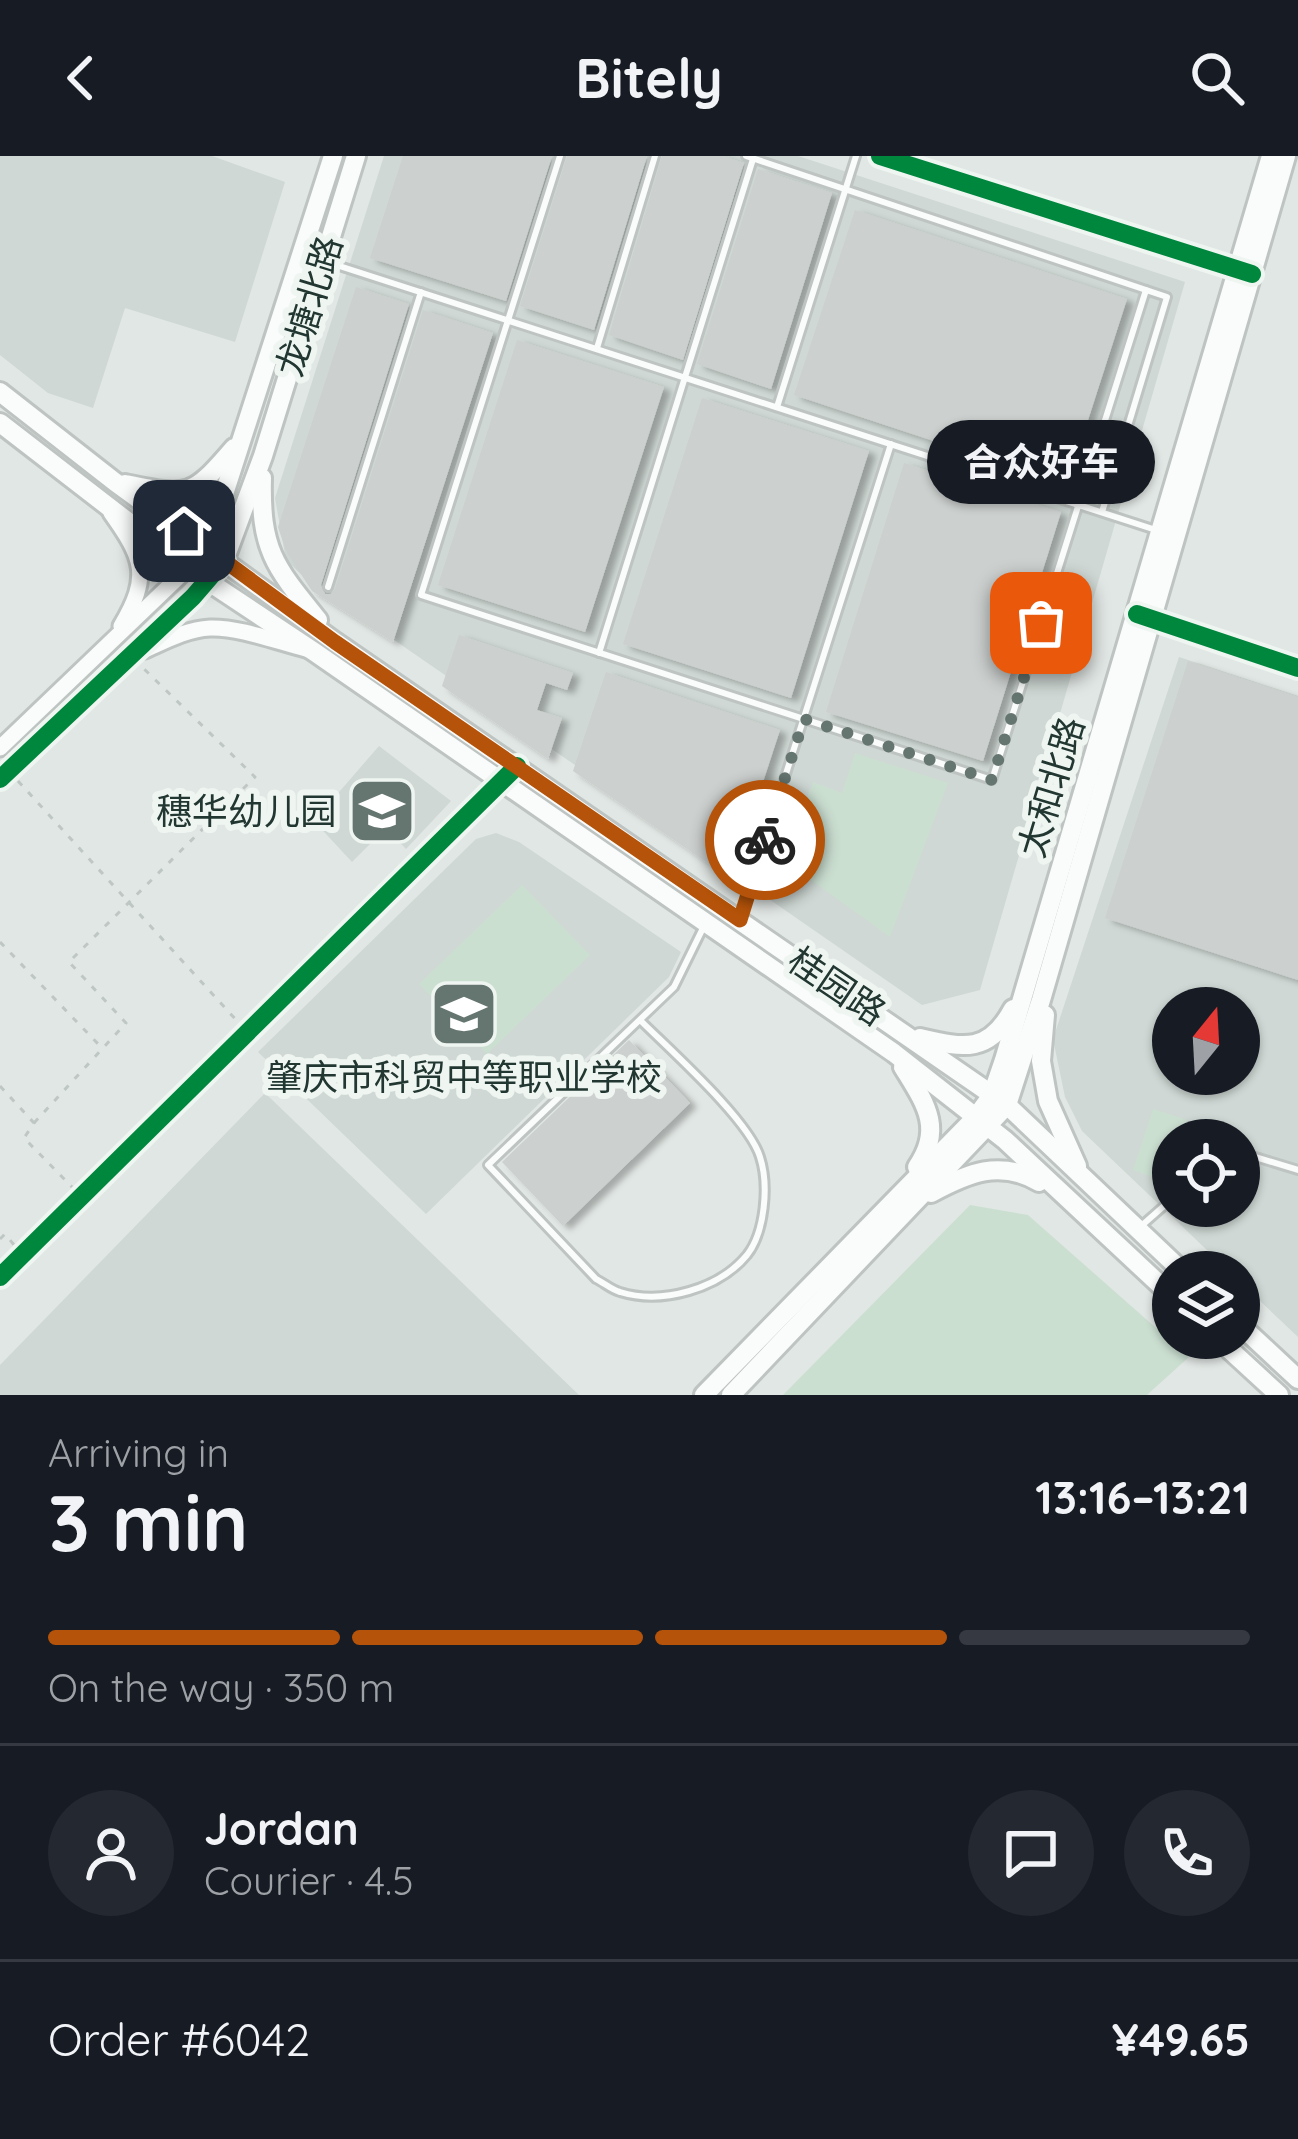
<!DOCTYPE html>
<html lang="en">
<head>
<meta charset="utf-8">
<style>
	body { margin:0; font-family:Quicksand,"Noto Sans SC",sans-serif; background:#242831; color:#f1f3f6; height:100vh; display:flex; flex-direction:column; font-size:45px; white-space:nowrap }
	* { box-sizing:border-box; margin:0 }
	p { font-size:39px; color:#9ea1a6 }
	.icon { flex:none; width:66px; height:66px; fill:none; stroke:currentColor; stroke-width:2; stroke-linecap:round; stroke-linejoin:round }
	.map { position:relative; height:1239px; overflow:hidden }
	.details { display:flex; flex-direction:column; background:#171b24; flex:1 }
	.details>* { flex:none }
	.needle { width:78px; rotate:18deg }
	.buttons { position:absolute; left:1152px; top:831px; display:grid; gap:24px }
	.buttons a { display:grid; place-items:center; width:108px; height:108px; border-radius:50%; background:#171b24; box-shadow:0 3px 9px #0004; font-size:60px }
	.pin { position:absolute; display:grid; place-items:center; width:102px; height:102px; color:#fff; margin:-51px; border-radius:24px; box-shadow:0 6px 18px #0006 }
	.courier { position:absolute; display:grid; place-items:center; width:120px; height:120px; margin:-60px; border:9px solid #b45309; border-radius:50%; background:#fff; color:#222; box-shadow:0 3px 15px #0007 }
	.bubble { position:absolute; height:84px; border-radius:42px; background:#171b24; box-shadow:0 3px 9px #0004; font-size:39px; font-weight:700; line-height:84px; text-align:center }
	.headline em { font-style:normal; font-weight:700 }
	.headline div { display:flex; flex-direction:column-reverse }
	.headline { display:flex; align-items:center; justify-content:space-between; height:204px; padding:0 48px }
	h1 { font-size:78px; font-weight:700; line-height:90px }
	.bar { display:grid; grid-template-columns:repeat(4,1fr); gap:18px 12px; align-content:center; height:144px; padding:0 48px }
	.bar i { height:15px; border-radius:9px; background:#363941 }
	.bar .selected { background:#b45309 }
	.bar p { grid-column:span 4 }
	.line { display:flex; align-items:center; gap:30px; padding:0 48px; border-top:3px solid #363941 }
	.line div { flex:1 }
	.round { display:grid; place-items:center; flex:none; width:126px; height:126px; border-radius:63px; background:#242831 }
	header { display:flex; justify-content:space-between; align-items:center; height:156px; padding:0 48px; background:#171b24; font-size:54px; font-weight:700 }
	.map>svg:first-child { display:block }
	.built { fill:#cfd8d4; fill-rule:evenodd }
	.green { fill:#cbdfd1 }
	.building { fill:#ccd0ce; filter:url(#shadow) }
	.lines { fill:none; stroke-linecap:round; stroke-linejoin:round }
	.service-casing { stroke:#bec4c1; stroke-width:12 }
	.minor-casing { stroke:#bec4c1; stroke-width:18 }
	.tertiary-casing { stroke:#bec4c1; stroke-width:21 }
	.secondary-casing { stroke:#bec4c1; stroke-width:24 }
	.path { stroke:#bfc7c4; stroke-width:3; stroke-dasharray:6 9; stroke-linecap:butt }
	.service { stroke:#fafbfb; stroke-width:6 }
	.minor { stroke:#fafbfb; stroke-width:12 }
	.tertiary { stroke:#fafbfb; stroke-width:15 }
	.secondary { stroke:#fafbfb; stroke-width:18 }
	.cycleway-casing { stroke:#eff6f2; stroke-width:26 }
	.cycleway { stroke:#00873e; stroke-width:18 }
	.done { stroke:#657570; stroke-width:12; stroke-dasharray:0 21.6 }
	.route { stroke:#b45309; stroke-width:15 }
	.labels { text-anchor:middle; stroke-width:12; stroke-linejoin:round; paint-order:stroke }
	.street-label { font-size:36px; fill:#223731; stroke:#eff6f2 }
	.poi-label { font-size:36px; fill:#223731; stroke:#eff6f2; text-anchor:end }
</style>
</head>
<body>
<header><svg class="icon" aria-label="back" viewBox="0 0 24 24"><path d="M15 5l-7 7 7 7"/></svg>Bitely<svg class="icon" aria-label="search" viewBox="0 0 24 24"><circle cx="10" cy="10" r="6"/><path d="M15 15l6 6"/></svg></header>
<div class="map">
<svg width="1298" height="1239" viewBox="0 0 1298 1239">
	<defs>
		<filter id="shadow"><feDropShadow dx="7" dy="4" stdDeviation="3" flood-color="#0004"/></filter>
	</defs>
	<rect width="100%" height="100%" fill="#e1e7e4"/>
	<!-- built -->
	<g class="built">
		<path d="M0 0H212L285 26 235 186 125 152 93 252 48 237 0 199Z"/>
		<path d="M384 0H798L1185 126 980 834 922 849 306 423 286 404 275 342Z"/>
		<path d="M1179 501 1298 540V1181L1239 1125V1116H1230L1082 975 1065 941 1053 883ZM1173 852H1239V918H1173ZM1173 984H1239V1050H1173Z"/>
		<path d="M379 590 451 645 406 693 386 672 352 706 314 665Z"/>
		<path d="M496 677 519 686 681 796 669 821 426 1058 258 896 476 683Z"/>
		<path d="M265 937 579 1239H0V1209Z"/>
	</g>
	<!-- green -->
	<g class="green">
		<path d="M855 597 948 627 890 781 783 704 813 626 842 637Z"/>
		<path d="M522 729 590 799 487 898 419 828Z"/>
		<path d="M1153 953 1187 964 1181 984H1173V1008L1167 1026 1133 1014Z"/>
		<path d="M970 1049 1028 1059 1189 1201 1147 1239H783Z"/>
	</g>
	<!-- building -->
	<g class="building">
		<path d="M403 0H552L506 145 370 102Z"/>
		<path d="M567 0H647L594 174 520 150Z"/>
		<path d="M662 0H722L744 7 683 204 609 179Z"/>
		<path d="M758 13 832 37 771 233 697 208Z"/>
		<path d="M855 54 1127 143 1067 329 794 239Z"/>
		<path d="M356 131 409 148 321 429 325 438H331L335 433 423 154 493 177 393 486 312 435 286 395 278 371Z"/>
		<path d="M517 184 664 231 585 476 438 429Z"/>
		<path d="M702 242 869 295 791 542 623 488Z"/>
		<path d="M904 307 1061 356 983 605 826 556Z"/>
		<path d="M459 479 573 517 567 534 546 527 537 554 562 562 548 603 442 530Z"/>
		<path d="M1188 505 1298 541V824L1105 762Z"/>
		<path d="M606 516 780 574 731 723 573 615Z"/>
		<path d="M629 884 690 947 563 1070 502 1006Z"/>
	</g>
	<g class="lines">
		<defs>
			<g id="service">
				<path d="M560 0 421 439 992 624 1146 134"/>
				<path d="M746 0 1167 141 1102 356"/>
				<path d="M327 106 1159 375"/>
				<path d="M597 192 655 0"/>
				<path d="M777 251 856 0"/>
				<path d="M328 431 421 136"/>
				<path d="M599 497 753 3"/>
				<path d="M741 759 891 288"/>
				<path d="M640 864C670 894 749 964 760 1001 769 1029 765 1076 747 1099 719 1133 662 1149 620 1136 612 1134 604 1127 596 1123L488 1009 674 831 704 770"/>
				<path d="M1239 996 1298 1014"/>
				<path d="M1140 1071 1173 1042"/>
			</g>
			<g id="minor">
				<path d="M880 0 1245 116"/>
				<path d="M1146 461 1298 512"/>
				<path d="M0 1121 502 624"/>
			</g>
			<g id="tertiary">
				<path d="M111 357C143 402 151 420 121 470"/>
				<path d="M145 494C165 485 187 473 210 472 239 471 278 486 306 493"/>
				<path d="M0 592 188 412"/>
				<path d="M0 623 193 441 224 405"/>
			</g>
			<g id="secondary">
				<path d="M0 236 115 326 335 486 1007 949 1183 1116"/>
				<path d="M0 267 188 412 313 495 894 897 1005 984 1173 1141"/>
				<path d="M262 322C260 394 275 411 318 464"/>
				<path d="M125 328C189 341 191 342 234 292"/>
				<path d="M197 398 214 369 333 0"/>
				<path d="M224 405 263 300 356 0"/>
				<path d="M1045 859 1041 905 1048 945 1077 1010"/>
				<path d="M920 882C964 892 989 898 1013 853"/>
				<path d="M903 911C925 947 944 972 917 1011"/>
				<path d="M931 1037C968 1017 1000 1003 1039 1026"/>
				<path d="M1239 1168 1298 1223"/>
				<path d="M1217 1182 1279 1239"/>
				<path d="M704 1239 976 961 992 939 1004 904 1271 0"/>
				<path d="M731 1239 1007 949 1041 844 1286 0"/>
			</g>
		</defs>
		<!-- service casing -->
		<use href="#service" class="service-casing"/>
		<!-- minor casing -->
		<use href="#minor" class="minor-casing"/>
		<!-- tertiary casing -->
		<use href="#tertiary" class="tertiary-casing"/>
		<!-- secondary casing -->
		<use href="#secondary" class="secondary-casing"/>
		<!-- path -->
		<g class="path">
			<path d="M18 625 238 866"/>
			<path d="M0 786 101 891"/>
			<path d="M0 930 34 967 24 982 72 1031"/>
			<path d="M34 967 126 867 69 806 255 621 141 510"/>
			<path d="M0 1083 5 1078 15 1090"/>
		</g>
		<!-- service -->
		<use href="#service" class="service"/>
		<!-- minor -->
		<use href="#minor" class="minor"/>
		<!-- tertiary -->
		<use href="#tertiary" class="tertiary"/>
		<!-- secondary -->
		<use href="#secondary" class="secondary"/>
		<defs>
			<g id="cycleway">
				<path d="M880 0 1252 118"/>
				<path d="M1137 458 1298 512"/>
				<path d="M0 623 193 441 224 405"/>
				<path d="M0 1121 517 610"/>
			</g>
		</defs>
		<!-- cycleway casing -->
		<use href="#cycleway" class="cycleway-casing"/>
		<!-- cycleway -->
		<use href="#cycleway" class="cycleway"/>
	</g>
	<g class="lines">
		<!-- done -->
		<path class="done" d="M765 684 804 563 992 624 1041 467"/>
		<!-- route -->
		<path class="route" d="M184 375 335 486 740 764 765 684"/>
	</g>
	<!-- icons -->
	<defs>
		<symbol id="school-square" viewBox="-11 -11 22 22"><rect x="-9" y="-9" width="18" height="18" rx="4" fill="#657570" stroke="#eff6f2"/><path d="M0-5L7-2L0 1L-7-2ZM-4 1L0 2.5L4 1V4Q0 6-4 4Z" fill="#fff"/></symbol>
	</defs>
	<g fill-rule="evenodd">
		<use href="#school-square" x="344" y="617" width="76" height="76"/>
		<use href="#school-square" x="426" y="820" width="76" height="76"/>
	</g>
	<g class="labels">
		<!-- street labels -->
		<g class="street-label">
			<text transform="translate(309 150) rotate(-73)" y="13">龙塘北路</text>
			<text transform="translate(1051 631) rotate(-73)" y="13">太和北路</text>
			<text transform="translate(837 830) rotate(34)" y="13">桂园路</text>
		</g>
		<!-- poi labels -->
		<g class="poi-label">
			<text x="336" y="668">穗华幼儿园</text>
			<text x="464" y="934" text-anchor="middle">肇庆市科贸中等职业学校</text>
		</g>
	</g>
</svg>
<div class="buttons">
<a><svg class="needle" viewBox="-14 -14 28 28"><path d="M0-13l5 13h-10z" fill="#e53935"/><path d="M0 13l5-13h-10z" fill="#9ea1a6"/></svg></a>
<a><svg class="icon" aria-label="locate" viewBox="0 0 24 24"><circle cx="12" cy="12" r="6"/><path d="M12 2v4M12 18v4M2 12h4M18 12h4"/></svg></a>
<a><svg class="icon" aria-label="layers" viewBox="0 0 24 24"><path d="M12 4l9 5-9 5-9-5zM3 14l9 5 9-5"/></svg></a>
</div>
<div class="pin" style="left:1041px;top:467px;background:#ea580c"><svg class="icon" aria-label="bag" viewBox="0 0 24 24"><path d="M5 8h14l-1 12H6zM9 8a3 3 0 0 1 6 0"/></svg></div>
<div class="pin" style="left:184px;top:375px;background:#1f2937"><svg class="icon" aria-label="home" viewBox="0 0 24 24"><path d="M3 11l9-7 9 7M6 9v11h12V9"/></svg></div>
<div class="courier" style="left:765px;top:684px"><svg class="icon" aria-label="bike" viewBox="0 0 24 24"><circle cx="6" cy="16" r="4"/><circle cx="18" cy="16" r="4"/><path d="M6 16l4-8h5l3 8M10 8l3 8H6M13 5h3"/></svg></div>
<div class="bubble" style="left:927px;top:264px;width:228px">合众好车</div>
</div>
<section class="details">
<div class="headline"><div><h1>3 min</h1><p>Arriving in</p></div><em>13:16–13:21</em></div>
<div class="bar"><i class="selected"></i><i class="selected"></i><i class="selected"></i><i></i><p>On the way · 350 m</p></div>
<div class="line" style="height:216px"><a class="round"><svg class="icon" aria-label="person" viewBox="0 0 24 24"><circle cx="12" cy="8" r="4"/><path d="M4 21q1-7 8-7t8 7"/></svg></a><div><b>Jordan</b><p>Courier · 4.5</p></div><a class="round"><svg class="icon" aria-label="chat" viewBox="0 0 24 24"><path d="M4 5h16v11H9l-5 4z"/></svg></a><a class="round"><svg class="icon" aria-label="phone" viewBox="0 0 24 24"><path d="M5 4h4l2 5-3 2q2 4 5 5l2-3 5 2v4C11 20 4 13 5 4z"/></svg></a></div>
<div class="line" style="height:156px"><div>Order #6042</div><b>¥49.65</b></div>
</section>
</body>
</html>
